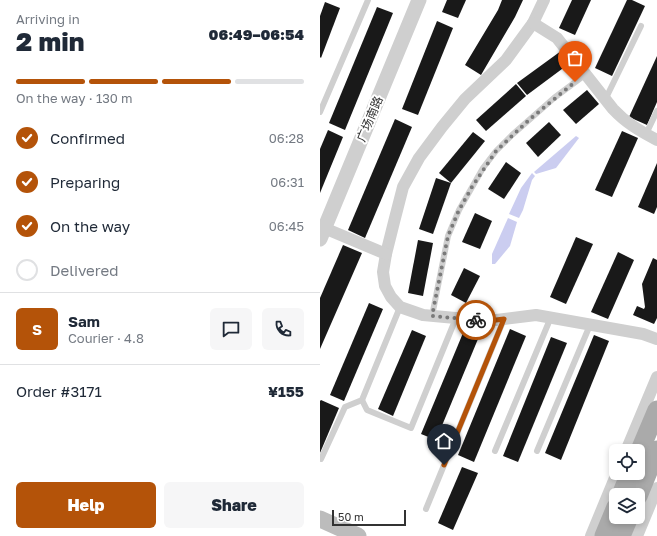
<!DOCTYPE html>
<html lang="en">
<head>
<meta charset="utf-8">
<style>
	body { margin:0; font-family:"Golos Text","Noto Sans SC",sans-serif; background:#f6f6f7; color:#1f2937; height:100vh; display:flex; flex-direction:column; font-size:15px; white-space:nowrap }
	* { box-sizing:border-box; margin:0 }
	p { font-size:13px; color:#747a83 }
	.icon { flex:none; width:22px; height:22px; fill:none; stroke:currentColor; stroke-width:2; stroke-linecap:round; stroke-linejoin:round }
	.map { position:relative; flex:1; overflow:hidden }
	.details { display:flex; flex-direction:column; background:#fff; width:320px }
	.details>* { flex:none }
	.fabs { position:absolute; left:289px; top:444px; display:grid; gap:8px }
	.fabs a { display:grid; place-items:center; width:36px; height:36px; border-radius:6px; background:#fff; box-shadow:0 2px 6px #0003; font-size:20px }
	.scale { position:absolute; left:12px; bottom:10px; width:74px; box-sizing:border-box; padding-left:4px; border:2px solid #323232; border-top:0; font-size:11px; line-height:14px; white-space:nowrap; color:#323232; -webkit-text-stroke:3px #fff; paint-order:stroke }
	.pin { position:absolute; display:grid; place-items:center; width:34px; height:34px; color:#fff; margin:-41px -17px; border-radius:50% 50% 50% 0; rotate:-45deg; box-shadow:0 0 4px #0007 }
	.pin .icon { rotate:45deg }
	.courier { position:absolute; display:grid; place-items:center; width:40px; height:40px; margin:-20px; border:3px solid #b45309; border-radius:50%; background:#fff; color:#222; box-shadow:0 1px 5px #0007 }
	.head em { font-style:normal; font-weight:800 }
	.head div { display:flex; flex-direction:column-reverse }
	.head { display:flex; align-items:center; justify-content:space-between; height:68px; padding:0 16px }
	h1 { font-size:26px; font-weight:800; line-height:30px }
	.bar { display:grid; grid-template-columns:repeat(4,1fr); gap:6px 4px; align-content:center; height:48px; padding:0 16px }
	.bar i { height:5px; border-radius:3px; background:#e0e1e3 }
	.bar .selected { background:#b45309 }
	.bar p { grid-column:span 4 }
	.line { display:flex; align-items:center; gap:10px; padding:0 16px; border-top:1px solid #e0e1e3 }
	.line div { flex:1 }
	.round { display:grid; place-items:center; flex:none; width:42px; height:42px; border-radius:6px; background:#f6f6f7 }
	ol { padding:0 16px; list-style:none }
	li { display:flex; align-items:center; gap:12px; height:44px }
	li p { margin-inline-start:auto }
	li .icon { padding:4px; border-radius:50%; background:#b45309; color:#fff; stroke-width:4 }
	li:last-child { color:#747a83 }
	li i { width:22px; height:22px; border:2px solid #e0e1e3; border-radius:50% }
	.primary-button { display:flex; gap:8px; margin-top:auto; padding:8px 16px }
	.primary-button a { flex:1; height:46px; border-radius:6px; background:#b45309; color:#fff; font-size:16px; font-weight:800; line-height:46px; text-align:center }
	.primary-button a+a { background:#f6f6f7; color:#1f2937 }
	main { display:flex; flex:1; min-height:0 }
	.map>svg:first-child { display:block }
	.water { fill:#cbcdf0 }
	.building { fill:#191919 }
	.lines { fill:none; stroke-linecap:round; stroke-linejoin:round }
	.service { stroke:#cfcfcf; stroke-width:6 }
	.minor { stroke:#cfcfcf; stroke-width:12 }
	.tertiary { stroke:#cfcfcf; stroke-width:15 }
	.secondary { stroke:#bcbcbc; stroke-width:17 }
	.primary { stroke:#aaa; stroke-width:19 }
	.done { stroke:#7a7a7a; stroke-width:4; stroke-dasharray:0 7.2 }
	.route { stroke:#b45309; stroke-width:5 }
	.labels { text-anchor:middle; stroke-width:4; stroke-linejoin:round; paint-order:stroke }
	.street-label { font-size:12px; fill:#323232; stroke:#fff }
</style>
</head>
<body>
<main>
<section class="details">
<div class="head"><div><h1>2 min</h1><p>Arriving in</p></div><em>06:49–06:54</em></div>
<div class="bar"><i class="selected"></i><i class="selected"></i><i class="selected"></i><i></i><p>On the way · 130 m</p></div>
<ol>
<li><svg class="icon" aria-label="check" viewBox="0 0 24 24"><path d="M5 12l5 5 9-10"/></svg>Confirmed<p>06:28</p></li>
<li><svg class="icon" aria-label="check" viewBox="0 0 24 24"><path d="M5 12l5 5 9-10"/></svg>Preparing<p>06:31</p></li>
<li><svg class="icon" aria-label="check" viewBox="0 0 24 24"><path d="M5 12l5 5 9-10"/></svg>On the way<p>06:45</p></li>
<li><i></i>Delivered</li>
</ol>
<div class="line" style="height:72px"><b class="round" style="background:#b45309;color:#fff">S</b><div><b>Sam</b><p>Courier · 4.8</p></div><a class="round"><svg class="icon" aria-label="chat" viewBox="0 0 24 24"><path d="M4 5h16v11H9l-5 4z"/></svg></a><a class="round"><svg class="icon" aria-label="phone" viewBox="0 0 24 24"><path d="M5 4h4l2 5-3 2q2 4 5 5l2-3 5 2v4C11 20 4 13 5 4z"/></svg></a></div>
<div class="line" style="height:52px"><div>Order #3171</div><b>¥155</b></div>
<div class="primary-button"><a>Help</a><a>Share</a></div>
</section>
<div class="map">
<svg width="337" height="536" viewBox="0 0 337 536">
	<rect width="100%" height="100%" fill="#fff"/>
	<!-- water -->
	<g class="water">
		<path d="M256 136 259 138 236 168 216 174 214 172Z"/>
		<path d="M212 173 215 176 212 180 203 210 199 218 189 214 201 188Z"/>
		<path d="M188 218 197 222 190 246 175 264H172V254Z"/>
	</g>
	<!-- building -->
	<g class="building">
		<path d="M127 0H146L138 18 122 12Z"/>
		<path d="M182 0H203L195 17 161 75 145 65 178 10Z"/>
		<path d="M252 0H271L255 35 239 28Z"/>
		<path d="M307 0H312L325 6 292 76 275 68Z"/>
		<path d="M5 2 20 8 1 58 0 57V16Z"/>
		<path d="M57 7 73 13 25 130 9 123Z"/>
		<path d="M117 21 133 28 98 115 82 109Z"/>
		<path d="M241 51 250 63 207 95 197 83Z"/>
		<path d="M337 56V102L327 125 309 117Z"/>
		<path d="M196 84 206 96 166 131 156 120Z"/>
		<path d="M267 90 279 104 256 124 243 110Z"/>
		<path d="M75 119 92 127 45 238 28 230Z"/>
		<path d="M229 122 241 135 218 157 206 143Z"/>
		<path d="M8 130 23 137 0 193V149Z"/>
		<path d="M302 131 318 138 292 197 275 190Z"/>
		<path d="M153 132 165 141 131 183 119 173Z"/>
		<path d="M186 162 201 173 184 199 168 189Z"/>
		<path d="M337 163V207L334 214 318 207Z"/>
		<path d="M116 178 131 183 113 234 99 229Z"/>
		<path d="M155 213 172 221 160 249 142 242Z"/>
		<path d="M256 237 273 244 246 304 230 297Z"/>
		<path d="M98 240 113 243 103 296 88 293Z"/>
		<path d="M23 245 42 253 0 349V298Z"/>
		<path d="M298 252 314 260 288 319 271 312Z"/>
		<path d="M333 258 337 260V318L334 324 313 315 317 306 324 309 325 307 322 284Z"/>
		<path d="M144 268 160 276 146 303 131 295Z"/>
		<path d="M49 303 63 309 24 401 10 395Z"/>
		<path d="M190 329 206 336 154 462 138 455Z"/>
		<path d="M92 330 106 336 73 416 58 409Z"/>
		<path d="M143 333 158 339 116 440 101 434Z"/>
		<path d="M274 335 289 341 241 460 225 453Z"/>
		<path d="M231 337 247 343 198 462 183 456Z"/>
		<path d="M1 400 19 408 0 453V401Z"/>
		<path d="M142 467 158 473 133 530 118 523Z"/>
	</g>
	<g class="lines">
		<!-- service -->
		<g class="service">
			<path d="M285 100 321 26"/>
			<path d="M0 112 48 0"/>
			<path d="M326 134 337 111"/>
			<path d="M112 316 128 236 139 210 163 168 176 151 192 135 234 98 266 74"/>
			<path d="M42 400 47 410 91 428 136 318"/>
			<path d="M175 451 231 317"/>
			<path d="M217 451 270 325"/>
			<path d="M1 459 25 407 42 400 80 307"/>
			<path d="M106 509 184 319"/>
		</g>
		<!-- minor -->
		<g class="minor">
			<path d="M224 0 213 23 186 60 145 99 122 127 99 158 83 187 74 222 66 254 63 272 65 286 71 297 80 307 103 315 168 321 216 315 323 334 337 339"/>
			<path d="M213 23 237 38 293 109C306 123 320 131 337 140"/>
			<path d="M4 228 66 254"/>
			<path d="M306 451 337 377"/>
			<path d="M271 536 297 473"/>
			<path d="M317 536 337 488"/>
		</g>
		<!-- tertiary -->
		<path class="tertiary" d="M0 239 99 0"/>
		<!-- secondary -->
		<path class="secondary" d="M0 519 38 536"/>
		<!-- primary -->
		<g class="primary">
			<path d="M318 455 337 410"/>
			<path d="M301 495 310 473"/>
			<path d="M318 496 337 450"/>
			<path d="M284 536 296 507"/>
			<path d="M301 536 309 517"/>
		</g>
	</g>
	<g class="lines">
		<!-- done -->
		<path class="done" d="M156 320 112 316 128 236 139 210 152 187 176 151 210 119 255 82"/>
		<!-- route -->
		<path class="route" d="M124 465 184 319 168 321 156 320"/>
	</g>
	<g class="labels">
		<!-- street labels -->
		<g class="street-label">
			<text transform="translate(50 119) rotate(-67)" y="4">广场南路</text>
		</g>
	</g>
</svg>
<div class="fabs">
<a><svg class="icon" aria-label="locate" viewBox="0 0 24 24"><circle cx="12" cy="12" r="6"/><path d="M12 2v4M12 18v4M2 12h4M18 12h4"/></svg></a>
<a><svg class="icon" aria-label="layers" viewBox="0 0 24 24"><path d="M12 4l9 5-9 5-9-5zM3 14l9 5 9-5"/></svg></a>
</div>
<div class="scale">50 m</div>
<div class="pin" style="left:255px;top:82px;background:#ea580c"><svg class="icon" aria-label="bag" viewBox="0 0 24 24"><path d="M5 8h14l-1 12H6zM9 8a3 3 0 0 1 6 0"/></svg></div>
<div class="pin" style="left:124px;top:465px;background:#1f2937"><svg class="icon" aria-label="home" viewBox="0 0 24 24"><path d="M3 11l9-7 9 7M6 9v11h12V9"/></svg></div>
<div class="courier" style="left:156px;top:320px"><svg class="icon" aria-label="bike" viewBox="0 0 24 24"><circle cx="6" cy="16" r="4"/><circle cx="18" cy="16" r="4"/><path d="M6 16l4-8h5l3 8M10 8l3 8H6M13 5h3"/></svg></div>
</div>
</main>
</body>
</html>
